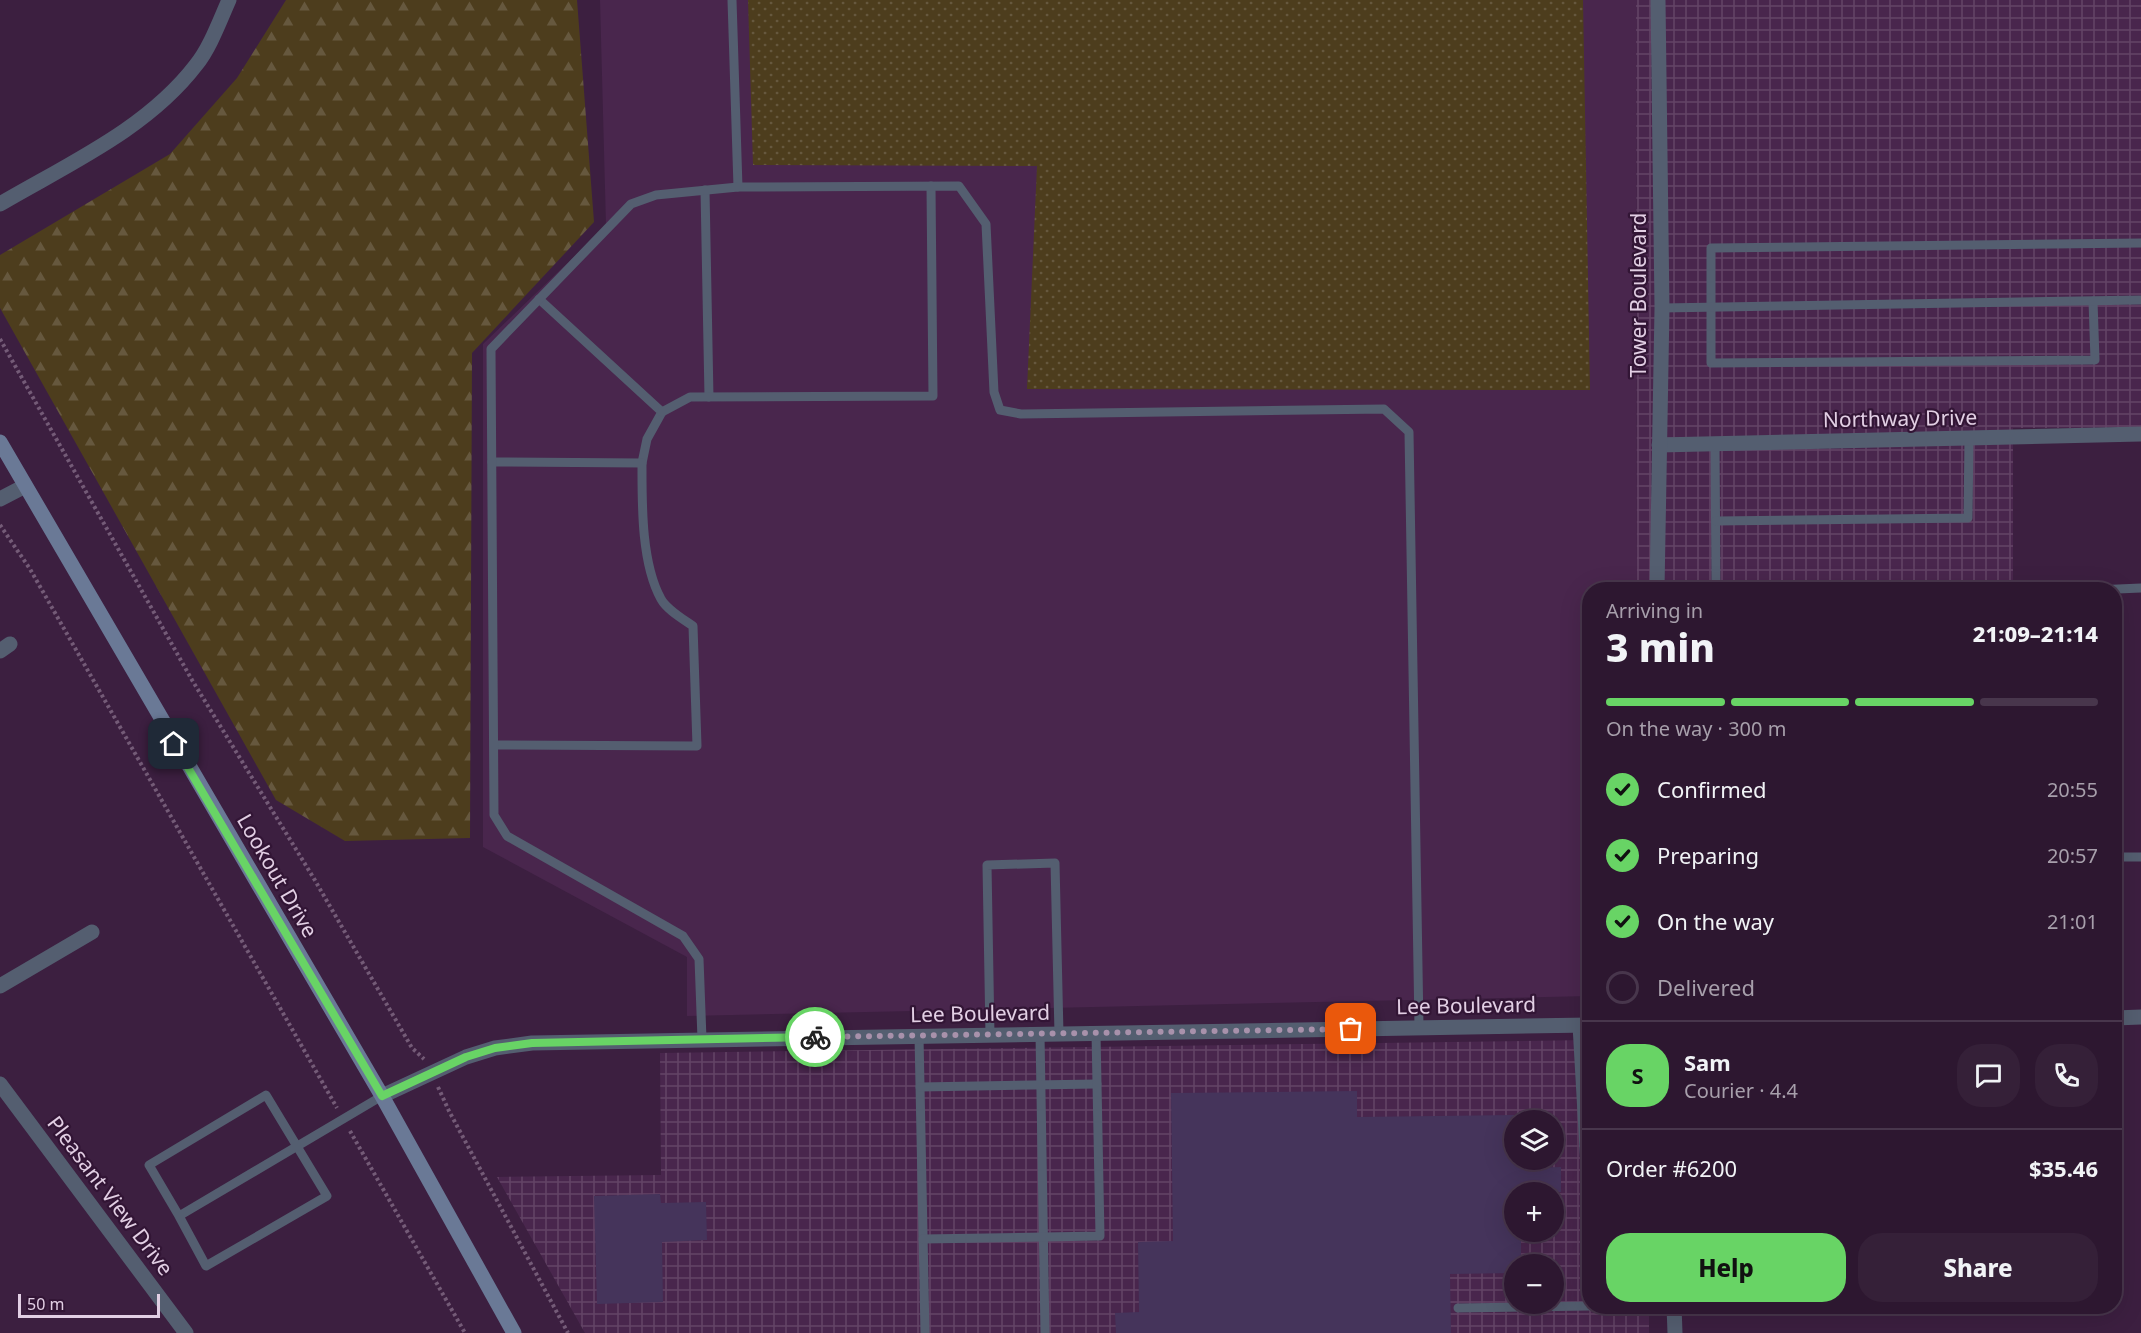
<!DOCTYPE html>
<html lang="en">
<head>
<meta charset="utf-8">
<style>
	body { margin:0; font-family:"Noto Sans",sans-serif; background:#352038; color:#f1f3f6; height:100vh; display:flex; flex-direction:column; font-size:22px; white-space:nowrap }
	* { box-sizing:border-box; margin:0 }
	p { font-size:20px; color:#a79fab }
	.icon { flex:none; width:33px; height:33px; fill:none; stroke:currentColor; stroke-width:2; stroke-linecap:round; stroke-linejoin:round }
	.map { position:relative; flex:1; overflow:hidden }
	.drawer { position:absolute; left:1582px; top:582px; width:540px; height:732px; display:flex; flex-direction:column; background:#2d1730; border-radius:24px; box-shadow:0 6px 24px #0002,0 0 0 2px #48364c }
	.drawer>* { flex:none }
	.fabs { position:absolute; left:1504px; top:1110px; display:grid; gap:12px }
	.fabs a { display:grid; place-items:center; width:60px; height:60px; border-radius:50%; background:#2d1730; box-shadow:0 6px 24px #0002,0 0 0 2px #48364c; font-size:30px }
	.scale { position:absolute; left:18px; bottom:15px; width:142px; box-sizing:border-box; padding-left:6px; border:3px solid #e2cfe4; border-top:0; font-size:16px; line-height:21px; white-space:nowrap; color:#e2cfe4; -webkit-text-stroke:4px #321535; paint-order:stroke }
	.pin { position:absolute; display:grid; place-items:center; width:51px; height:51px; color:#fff; margin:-26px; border-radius:12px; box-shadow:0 3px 9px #0006 }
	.courier { position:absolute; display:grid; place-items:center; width:60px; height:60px; margin:-30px; border:4px solid #68d465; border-radius:50%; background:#fff; color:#222; box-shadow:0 2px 8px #0007 }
	.summary em { font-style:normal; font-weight:800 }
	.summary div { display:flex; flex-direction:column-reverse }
	.summary { display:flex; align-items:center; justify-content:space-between; height:102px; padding:0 24px }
	h1 { font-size:39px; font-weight:800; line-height:45px }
	.bar { display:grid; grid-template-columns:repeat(4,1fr); gap:9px 6px; align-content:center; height:72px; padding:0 24px }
	.bar i { height:8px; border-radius:4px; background:#48364c }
	.bar .on { background:#68d465 }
	.bar p { grid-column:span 4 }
	.line { display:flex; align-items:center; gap:15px; padding:0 24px; border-top:2px solid #48364c }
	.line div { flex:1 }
	.round { display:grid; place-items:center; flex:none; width:63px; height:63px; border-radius:24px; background:#352038 }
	ol { padding:0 24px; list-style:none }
	li { display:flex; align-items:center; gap:18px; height:66px }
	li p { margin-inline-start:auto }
	li .icon { padding:6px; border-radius:50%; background:#68d465; color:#111; stroke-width:4 }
	li:last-child { color:#a79fab }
	li i { width:33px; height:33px; border:3px solid #48364c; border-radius:50% }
	.cta { display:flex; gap:12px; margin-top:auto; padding:12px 24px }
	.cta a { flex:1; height:69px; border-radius:24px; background:#68d465; color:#111; font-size:24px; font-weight:800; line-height:69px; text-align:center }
	.cta a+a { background:#352038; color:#f1f3f6 }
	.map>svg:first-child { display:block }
	.built { fill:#49264d }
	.industrial { fill:url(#industrial-grid); fill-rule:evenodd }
	.forest { fill:url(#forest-firs) }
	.park { fill:url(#park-dots) }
	.building { fill:#45345b }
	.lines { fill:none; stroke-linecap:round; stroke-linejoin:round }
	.path { stroke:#745b77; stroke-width:4; stroke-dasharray:3 3; stroke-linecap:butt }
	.service { stroke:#545e70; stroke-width:9 }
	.minor { stroke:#545e70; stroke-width:15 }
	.tertiary { stroke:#545e70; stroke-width:15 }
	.secondary { stroke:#6a7996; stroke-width:15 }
	.done { stroke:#a891ab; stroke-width:6; stroke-dasharray:0 10.8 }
	.route { stroke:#68d465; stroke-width:8 }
	.labels { text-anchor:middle; stroke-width:4.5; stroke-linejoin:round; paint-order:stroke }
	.street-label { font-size:21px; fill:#e2cfe4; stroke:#321535 }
</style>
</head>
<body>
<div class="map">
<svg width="2141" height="1333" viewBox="0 0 2141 1333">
	<defs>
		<pattern id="industrial-grid" width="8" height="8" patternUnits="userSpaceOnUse" patternTransform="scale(1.5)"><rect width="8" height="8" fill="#49264d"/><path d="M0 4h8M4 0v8" fill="none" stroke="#634466"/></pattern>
		<pattern id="forest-firs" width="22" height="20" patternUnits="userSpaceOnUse" patternTransform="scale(1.5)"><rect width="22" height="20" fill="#4d3d1d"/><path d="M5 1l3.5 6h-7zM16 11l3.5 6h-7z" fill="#66583e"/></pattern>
		<pattern id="park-dots" width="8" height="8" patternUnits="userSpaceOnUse" patternTransform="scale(1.5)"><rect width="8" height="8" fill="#4d3d1d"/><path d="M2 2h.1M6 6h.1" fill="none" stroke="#66583e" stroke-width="1.8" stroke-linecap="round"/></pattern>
	</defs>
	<rect width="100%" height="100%" fill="#3c1f40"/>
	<!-- built -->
	<path class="built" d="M600 0H1636L1637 589 1590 590V996L687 1016V957L483 847V344L606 226Z"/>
	<!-- industrial -->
	<g class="industrial">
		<path d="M1636 0H2141V428H2013V589H1637Z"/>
		<path d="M1590 1040V1306L1649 1307V1333H585L497 1177 661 1175 660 1053ZM1515 1120H1554V1160H1515ZM1515 1192H1554V1232H1515ZM1515 1264H1554V1304H1515Z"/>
	</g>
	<!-- forest -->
	<path class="forest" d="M286 0H577L594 222 472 353 470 838 345 841 276 800 0 308V255L170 154 237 78Z"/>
	<!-- park -->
	<path class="park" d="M748 0H1583L1590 390 1027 389 1037 166 753 165Z"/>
	<!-- building -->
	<g class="building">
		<path d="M1357 1091V1117L1515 1115V1160H1520V1168L1561 1167V1192H1515V1232H1521V1264H1515V1273L1450 1274 1451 1333H1116L1115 1313 1139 1312 1138 1242 1173 1241 1171 1093Z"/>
		<path d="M660 1194 661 1203 706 1202 707 1240 662 1242 663 1302 597 1304 594 1196Z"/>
	</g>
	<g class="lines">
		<!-- path -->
		<g class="path">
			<path d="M0 339 192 680 313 877 412 1048 424 1059"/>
			<path d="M0 525 30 569 337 1108"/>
			<path d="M438 1087 449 1111 568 1333"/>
			<path d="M350 1131 465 1333"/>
		</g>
		<!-- service -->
		<g class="service">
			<path d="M732 0 738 187"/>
			<path d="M705 190 709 397"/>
			<path d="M539 299 662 412 647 439 642 463"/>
			<path d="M2093 301 2095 360 1711 363V248L2141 243"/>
			<path d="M1662 308 2141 300"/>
			<path d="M662 412 690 397 933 396 931 186"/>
			<path d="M1715 444 1716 590"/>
			<path d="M492 462 642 463C642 503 641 563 661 599 667 610 683 619 693 626L697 746 494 745"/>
			<path d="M1716 521 1968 518 1969 438"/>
			<path d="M2020 589 2095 588"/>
			<path d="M2095 590 2141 588"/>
			<path d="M2115 857H2141"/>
			<path d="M1577 1025 1587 1202 1590 1201"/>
			<path d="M1040 1034 1045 1333"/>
			<path d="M990 1035 987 865 1055 863 1059 1034"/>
			<path d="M919 1036 925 1333"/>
			<path d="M702 1039 699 959 683 936 507 836 494 815 491 349 631 204 656 195 738 187 959 186 986 224 994 392 1000 410 1021 414 1384 409 1409 432 1419 1027"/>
			<path d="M920 1087 1097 1084"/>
			<path d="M1587 1202 1590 1279"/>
			<path d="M179 1216 149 1165 266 1095 327 1196 206 1266 179 1216 382 1096"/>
			<path d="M923 1239 1100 1236 1096 1033"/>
			<path d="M1458 1308 1590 1306"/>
		</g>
		<!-- minor -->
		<g class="minor">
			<path d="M0 204C68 164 147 129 196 65 210 48 220 20 229 0"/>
			<path d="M1659 445 2141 434"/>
			<path d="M0 499 25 486"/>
			<path d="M1657 590 1662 308 1658 0"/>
			<path d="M0 651 10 644"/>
			<path d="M0 986 92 932"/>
			<path d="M0 1084 186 1333"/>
			<path d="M1674 1306 1675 1333"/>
		</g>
		<!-- tertiary -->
		<g class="tertiary">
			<path d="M2115 1018 2141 1017"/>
			<path d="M382 1096 466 1057 495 1048 532 1043 1590 1025"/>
		</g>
		<!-- secondary -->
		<path class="secondary" d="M0 442 382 1096 514 1333"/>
	</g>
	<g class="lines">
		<!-- done -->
		<path class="done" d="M815 1037 1351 1029"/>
		<!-- route -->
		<path class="route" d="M174 744 382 1096 466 1057 495 1048 532 1043 815 1037"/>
	</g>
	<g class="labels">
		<!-- street labels -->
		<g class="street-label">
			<text transform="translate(1639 295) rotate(-90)" y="7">Tower Boulevard</text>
			<text transform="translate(1900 419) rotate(-1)" y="7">Northway Drive</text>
			<text transform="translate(277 876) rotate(60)" y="7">Lookout Drive</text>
			<text transform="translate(1466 1006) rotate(-1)" y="7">Lee Boulevard</text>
			<text transform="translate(980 1014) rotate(-1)" y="7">Lee Boulevard</text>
			<text transform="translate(110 1196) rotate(53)" y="7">Pleasant View Drive</text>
		</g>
	</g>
</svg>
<div class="fabs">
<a><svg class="icon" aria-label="layers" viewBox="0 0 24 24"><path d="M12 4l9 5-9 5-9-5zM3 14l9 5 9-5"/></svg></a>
<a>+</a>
<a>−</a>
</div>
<div class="scale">50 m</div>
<div class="pin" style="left:1351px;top:1029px;background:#ea580c"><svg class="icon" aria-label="bag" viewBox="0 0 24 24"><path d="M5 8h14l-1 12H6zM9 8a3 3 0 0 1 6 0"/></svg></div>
<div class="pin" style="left:174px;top:744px;background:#1f2937"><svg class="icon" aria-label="home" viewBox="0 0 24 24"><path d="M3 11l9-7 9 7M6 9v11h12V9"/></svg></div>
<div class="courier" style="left:815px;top:1037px"><svg class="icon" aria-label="bike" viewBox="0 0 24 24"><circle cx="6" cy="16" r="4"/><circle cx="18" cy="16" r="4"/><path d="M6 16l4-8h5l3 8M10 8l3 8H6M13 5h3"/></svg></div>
<section class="drawer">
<div class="summary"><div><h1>3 min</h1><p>Arriving in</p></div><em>21:09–21:14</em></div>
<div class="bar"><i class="on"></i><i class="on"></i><i class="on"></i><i></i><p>On the way · 300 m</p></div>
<ol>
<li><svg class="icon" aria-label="check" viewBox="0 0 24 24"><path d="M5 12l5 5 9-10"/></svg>Confirmed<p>20:55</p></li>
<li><svg class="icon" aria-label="check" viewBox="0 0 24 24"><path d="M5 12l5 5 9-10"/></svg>Preparing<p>20:57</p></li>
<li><svg class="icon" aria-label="check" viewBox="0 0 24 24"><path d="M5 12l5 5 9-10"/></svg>On the way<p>21:01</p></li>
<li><i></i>Delivered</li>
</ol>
<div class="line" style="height:108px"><b class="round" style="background:#68d465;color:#111">S</b><div><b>Sam</b><p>Courier · 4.4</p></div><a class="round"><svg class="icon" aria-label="chat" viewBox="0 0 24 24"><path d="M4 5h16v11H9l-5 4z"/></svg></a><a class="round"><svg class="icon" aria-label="phone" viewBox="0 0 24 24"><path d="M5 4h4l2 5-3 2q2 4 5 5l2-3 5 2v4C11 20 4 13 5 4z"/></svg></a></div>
<div class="line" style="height:78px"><div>Order #6200</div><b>$35.46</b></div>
<div class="cta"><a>Help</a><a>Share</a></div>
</section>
</div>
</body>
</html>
